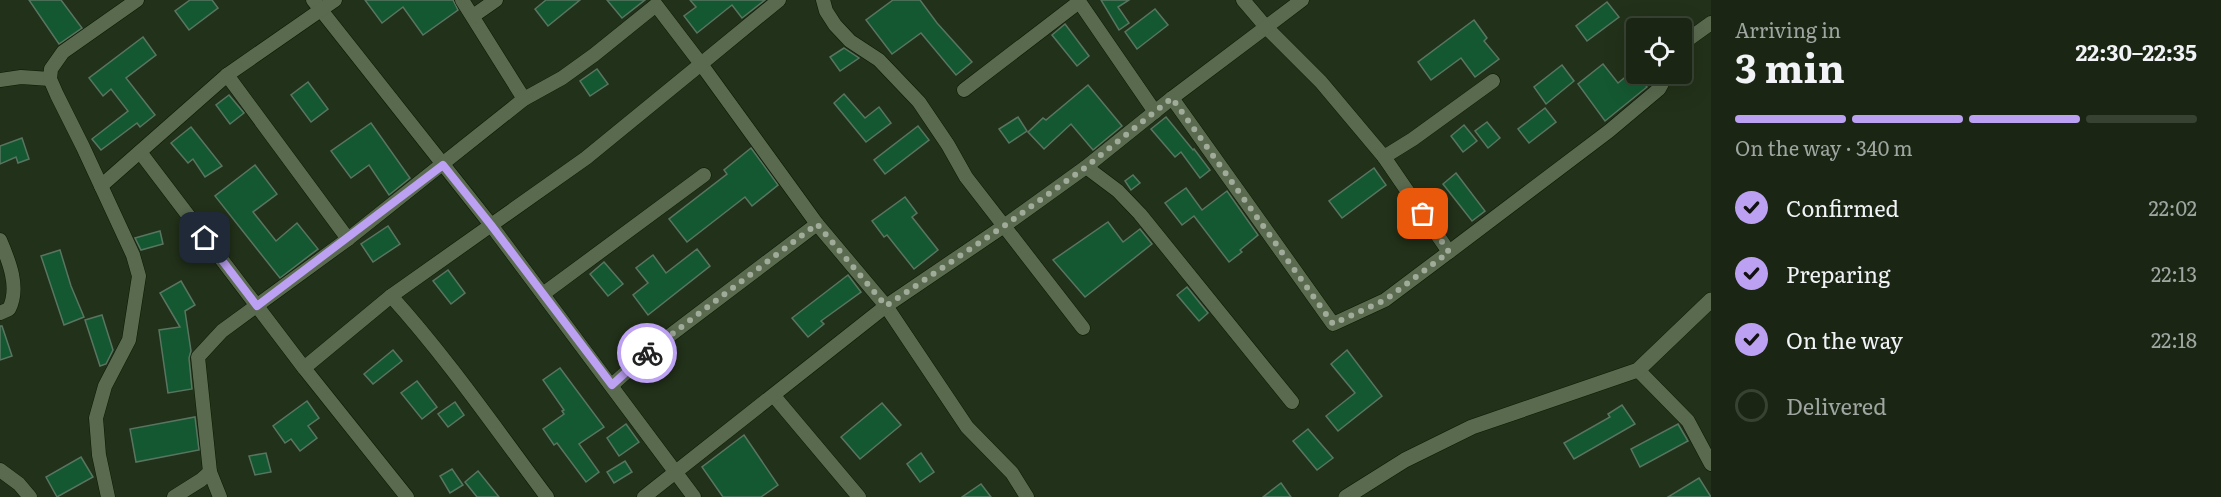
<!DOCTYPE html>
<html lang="en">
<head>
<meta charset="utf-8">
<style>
	body { margin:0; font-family:Literata,serif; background:#273121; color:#f1f3f6; height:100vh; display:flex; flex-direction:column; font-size:22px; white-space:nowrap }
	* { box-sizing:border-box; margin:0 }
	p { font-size:20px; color:#9fa5a0 }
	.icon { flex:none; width:33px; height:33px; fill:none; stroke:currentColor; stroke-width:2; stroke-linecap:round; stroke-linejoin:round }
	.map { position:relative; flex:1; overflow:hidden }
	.details { display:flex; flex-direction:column; background:#1a2513; width:510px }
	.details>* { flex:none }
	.controls { position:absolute; left:1626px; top:18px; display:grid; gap:12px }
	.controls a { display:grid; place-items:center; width:66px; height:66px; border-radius:6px; background:#1a2513; box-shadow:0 6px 24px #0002,0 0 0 2px #384233; font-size:30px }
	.pin { position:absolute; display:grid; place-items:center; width:51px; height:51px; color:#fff; margin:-26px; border-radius:12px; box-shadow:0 3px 9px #0006 }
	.courier { position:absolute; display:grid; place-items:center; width:60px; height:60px; margin:-30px; border:4px solid #bca0f2; border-radius:50%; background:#fff; color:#222; box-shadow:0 2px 8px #0007 }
	.summary em { font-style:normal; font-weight:700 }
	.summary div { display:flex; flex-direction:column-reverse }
	.summary { display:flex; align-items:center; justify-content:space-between; height:102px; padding:0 24px }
	h1 { font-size:39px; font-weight:700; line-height:45px }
	.bar { display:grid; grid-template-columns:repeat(4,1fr); gap:9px 6px; align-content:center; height:72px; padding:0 24px }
	.bar i { height:8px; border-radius:4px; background:#384233 }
	.bar .current { background:#bca0f2 }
	.bar p { grid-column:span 4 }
	ol { padding:0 24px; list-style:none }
	li { display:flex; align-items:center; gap:18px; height:66px }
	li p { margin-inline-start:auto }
	li .icon { padding:6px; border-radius:50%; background:#bca0f2; color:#111; stroke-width:4 }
	li:last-child { color:#9fa5a0 }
	li i { width:33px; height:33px; border:3px solid #384233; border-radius:50% }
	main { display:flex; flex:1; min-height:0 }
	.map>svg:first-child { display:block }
	.building { fill:#145831; stroke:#597561; stroke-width:1.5 }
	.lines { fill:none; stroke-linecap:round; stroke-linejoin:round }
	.street-casing { stroke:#0b1903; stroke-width:15 }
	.secondary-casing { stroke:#0b1903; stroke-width:16 }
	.street { stroke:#596a4f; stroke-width:14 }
	.secondary { stroke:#596a4f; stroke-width:15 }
	.done { stroke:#a0ab99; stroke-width:6; stroke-dasharray:0 10.8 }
	.route { stroke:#bca0f2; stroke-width:8 }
</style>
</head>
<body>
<main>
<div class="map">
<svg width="1711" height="497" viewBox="0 0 1711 497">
	<rect width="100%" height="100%" fill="#223119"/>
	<!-- building -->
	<g class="building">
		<path d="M29 0H61L82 28 59 44Z"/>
		<path d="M190 0H212L218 8 189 30 175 11Z"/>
		<path d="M365 0H453L458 10 423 35 403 7 382 23Z"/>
		<path d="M546 0H580L548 26 535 9Z"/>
		<path d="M607 0H645L622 18Z"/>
		<path d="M690 0H765L742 18 732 5 697 33 684 16 696 7Z"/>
		<path d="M893 0H920L937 23 972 62 956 75 921 33 892 54 866 20Z"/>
		<path d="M1101 0H1129L1118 7 1129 23 1119 30Z"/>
		<path d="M1607 2 1619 17 1587 41 1576 26Z"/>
		<path d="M1155 9 1168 25 1137 49 1125 32Z"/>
		<path d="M1474 20 1487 38 1484 41 1499 59 1475 77 1461 58 1431 80 1418 62Z"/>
		<path d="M1065 24 1089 56 1077 66 1052 35Z"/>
		<path d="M143 37 156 55 126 78 155 115 140 127 137 123 101 150 92 139 128 111 111 89 103 96 89 78Z"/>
		<path d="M844 48 859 58 840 71 830 57Z"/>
		<path d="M1603 64 1618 83 1634 70 1647 87 1605 121 1578 84Z"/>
		<path d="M1562 65 1574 81 1546 104 1534 87Z"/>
		<path d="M597 69 608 84 590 96 580 81Z"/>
		<path d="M308 82 328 109 311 122 291 95Z"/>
		<path d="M1088 85 1122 126 1093 150 1071 124 1044 149 1028 132 1043 118 1046 120Z"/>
		<path d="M844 94 865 118 879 107 891 123 866 142 834 103Z"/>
		<path d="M229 95 244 113 230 124 216 105Z"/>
		<path d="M1545 108 1556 122 1529 143 1518 129Z"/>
		<path d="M1018 117 1027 131 1009 143 999 129Z"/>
		<path d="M1166 117 1193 150 1194 149 1210 170 1200 178 1181 152 1175 157 1151 129Z"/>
		<path d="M1487 122 1500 138 1488 148 1475 131Z"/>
		<path d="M371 123 410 178 389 195 369 165 351 178 331 151Z"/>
		<path d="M1464 125 1477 141 1463 152 1451 136Z"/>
		<path d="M918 126 929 140 885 174 874 160Z"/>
		<path d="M191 127 222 166 205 177 193 159 188 163 171 143Z"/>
		<path d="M22 138 29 159 18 163 16 157 0 164V146Z"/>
		<path d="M751 148 778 185 752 206 745 197 687 242 669 219 727 174 724 170Z"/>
		<path d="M255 165 277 194 253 212 276 241 297 223 318 249 280 278 215 196Z"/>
		<path d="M1374 168 1386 185 1342 218 1329 201Z"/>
		<path d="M1456 173 1485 211 1472 221 1443 184Z"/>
		<path d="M1133 175 1140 183 1131 190 1125 181Z"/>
		<path d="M1186 188 1202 210 1227 191 1258 235 1240 250 1242 252 1229 262 1194 216 1182 225 1165 203Z"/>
		<path d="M905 197 917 213 912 217 938 250 914 269 887 235 884 237 872 221Z"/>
		<path d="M1108 222 1123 242 1140 229 1152 244 1085 297 1053 260Z"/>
		<path d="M388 226 400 244 373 262 361 244Z"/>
		<path d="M160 231 163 244 141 250 135 238Z"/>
		<path d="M697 249 710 266 648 315 633 295 648 283 636 268 653 255 666 273Z"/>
		<path d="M60 250 71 286 84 317 64 325 41 256Z"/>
		<path d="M604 262 623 284 608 296 590 274Z"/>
		<path d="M448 270 465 293 451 304 433 281Z"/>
		<path d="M848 275 861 292 821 321 824 324 808 337 792 318Z"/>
		<path d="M181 281 195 305 185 311 191 351 189 358 192 389 168 393 159 330 180 327 160 293Z"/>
		<path d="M1187 287 1208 313 1199 321 1177 295Z"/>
		<path d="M102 315 113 350 106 364 100 366 85 320Z"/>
		<path d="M0 326H2L12 356 0 360Z"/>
		<path d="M393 350 402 361 373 384 364 374Z"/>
		<path d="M1347 350 1382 396 1338 431 1326 416 1355 393 1331 364Z"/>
		<path d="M560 368 604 427 579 444 599 472 586 482 557 443 554 445 543 429 564 414 562 411 564 410 543 380Z"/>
		<path d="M417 381 437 407 422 419 401 393Z"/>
		<path d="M307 401 319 418 308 426 317 438 300 451 291 439 285 443 273 426Z"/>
		<path d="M455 402 464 415 448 427 438 414Z"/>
		<path d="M882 403 901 425 860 459 841 437Z"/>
		<path d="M1622 405 1635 424 1574 459 1564 443 1610 417 1608 414Z"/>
		<path d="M195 417 199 450 136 462 130 429Z"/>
		<path d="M626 424 639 442 619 456 607 438Z"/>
		<path d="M1678 424 1688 441 1640 467 1631 449Z"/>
		<path d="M1308 429 1333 458 1317 470 1293 441Z"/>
		<path d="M744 435 778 485 761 497H723L702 467Z"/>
		<path d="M266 453 271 472 255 475 249 456Z"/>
		<path d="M921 453 934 472 920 482 907 464Z"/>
		<path d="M81 457 93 477 57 497 46 477Z"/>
		<path d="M625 461 632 472 614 483 607 472Z"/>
		<path d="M452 469 463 485 450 493 440 476Z"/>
		<path d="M478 471 499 497H477L465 482Z"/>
		<path d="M1699 478 1711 497H1668Z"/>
		<path d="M1281 483 1291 497H1263Z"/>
		<path d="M981 484 991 497H962Z"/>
	</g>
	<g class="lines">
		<defs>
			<g id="street">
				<path d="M313 0 491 225 694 497"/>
				<path d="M462 0 524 99"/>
				<path d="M779 0 701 64 817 224 886 306 967 427 1012 473 1027 497"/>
				<path d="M823 0 826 11 835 25 850 41 879 60 919 102 948 145 966 177 1083 328"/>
				<path d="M1078 0 1155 112"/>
				<path d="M1243 0 1266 27 1321 82 1384 157 1413 139 1493 81"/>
				<path d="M473 16 496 0"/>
				<path d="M1682 48 1686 41 1711 23"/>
				<path d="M227 75 348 239"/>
				<path d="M0 80 21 77 50 79"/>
				<path d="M964 90 1079 2"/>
				<path d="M1172 98 1333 324 1385 300 1449 252"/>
				<path d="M140 152 304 368 407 497"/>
				<path d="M1384 157 1449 252 1609 131 1659 89 1667 74"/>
				<path d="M1086 167 1118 191 1140 214 1292 402"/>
				<path d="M101 186 227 75 335 0"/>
				<path d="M0 240C9 261 20 288 9 309L0 313"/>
				<path d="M543 294 704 175"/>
				<path d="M391 296C448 359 496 429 547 497"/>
				<path d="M1638 370 1688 421 1711 464"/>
				<path d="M612 385 652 349 817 224"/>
				<path d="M774 396 859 497"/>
				<path d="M0 470 19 484 30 497"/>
				<path d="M108 497 99 455 96 418 105 386 129 340 139 276 133 255 83 147 57 95 50 79 51 69 63 52 137 0"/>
				<path d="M174 497 201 480 210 472"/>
				<path d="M220 497 210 472 198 357 222 331 348 239 524 99 562 78 594 55 656 5 701 64 586 158 391 296 304 368"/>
				<path d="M644 497 886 306 1004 226 1086 167 1172 98 1302 0"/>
			</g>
			<path id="secondary" d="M1346 497 1405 460 1472 427 1638 370 1711 300"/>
		</defs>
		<!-- street casing -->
		<use href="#street" class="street-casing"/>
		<!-- secondary casing -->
		<use href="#secondary" class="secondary-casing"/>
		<!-- street -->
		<use href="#street" class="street"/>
		<!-- secondary -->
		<use href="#secondary" class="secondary"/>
	</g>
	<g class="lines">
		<!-- done -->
		<path class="done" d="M647 353 817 224 886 306 1004 226 1086 167 1172 98 1333 324 1385 300 1449 252 1423 214"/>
		<!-- route -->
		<path class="route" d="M205 238 257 306 443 165 491 225 612 385 647 353"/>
	</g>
</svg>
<div class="controls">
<a><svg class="icon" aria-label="locate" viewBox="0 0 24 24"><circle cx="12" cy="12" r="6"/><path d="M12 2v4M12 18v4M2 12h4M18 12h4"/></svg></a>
</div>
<div class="pin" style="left:1423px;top:214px;background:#ea580c"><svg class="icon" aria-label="bag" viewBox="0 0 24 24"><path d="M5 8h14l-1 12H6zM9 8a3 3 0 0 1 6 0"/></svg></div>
<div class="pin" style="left:205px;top:238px;background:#1f2937"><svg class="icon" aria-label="home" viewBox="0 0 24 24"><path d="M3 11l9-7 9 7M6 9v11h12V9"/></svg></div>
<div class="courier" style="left:647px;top:353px"><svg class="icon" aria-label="bike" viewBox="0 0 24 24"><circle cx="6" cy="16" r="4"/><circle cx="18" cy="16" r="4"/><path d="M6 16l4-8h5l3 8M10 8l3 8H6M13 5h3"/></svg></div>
</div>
<section class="details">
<div class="summary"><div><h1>3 min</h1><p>Arriving in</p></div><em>22:30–22:35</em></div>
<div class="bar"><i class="current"></i><i class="current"></i><i class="current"></i><i></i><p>On the way · 340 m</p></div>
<ol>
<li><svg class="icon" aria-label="check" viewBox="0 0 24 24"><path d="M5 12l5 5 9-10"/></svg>Confirmed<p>22:02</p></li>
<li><svg class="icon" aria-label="check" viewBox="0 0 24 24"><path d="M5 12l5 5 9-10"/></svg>Preparing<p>22:13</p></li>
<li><svg class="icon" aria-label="check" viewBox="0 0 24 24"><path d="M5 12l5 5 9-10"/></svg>On the way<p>22:18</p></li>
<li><i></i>Delivered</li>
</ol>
</section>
</main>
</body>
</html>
